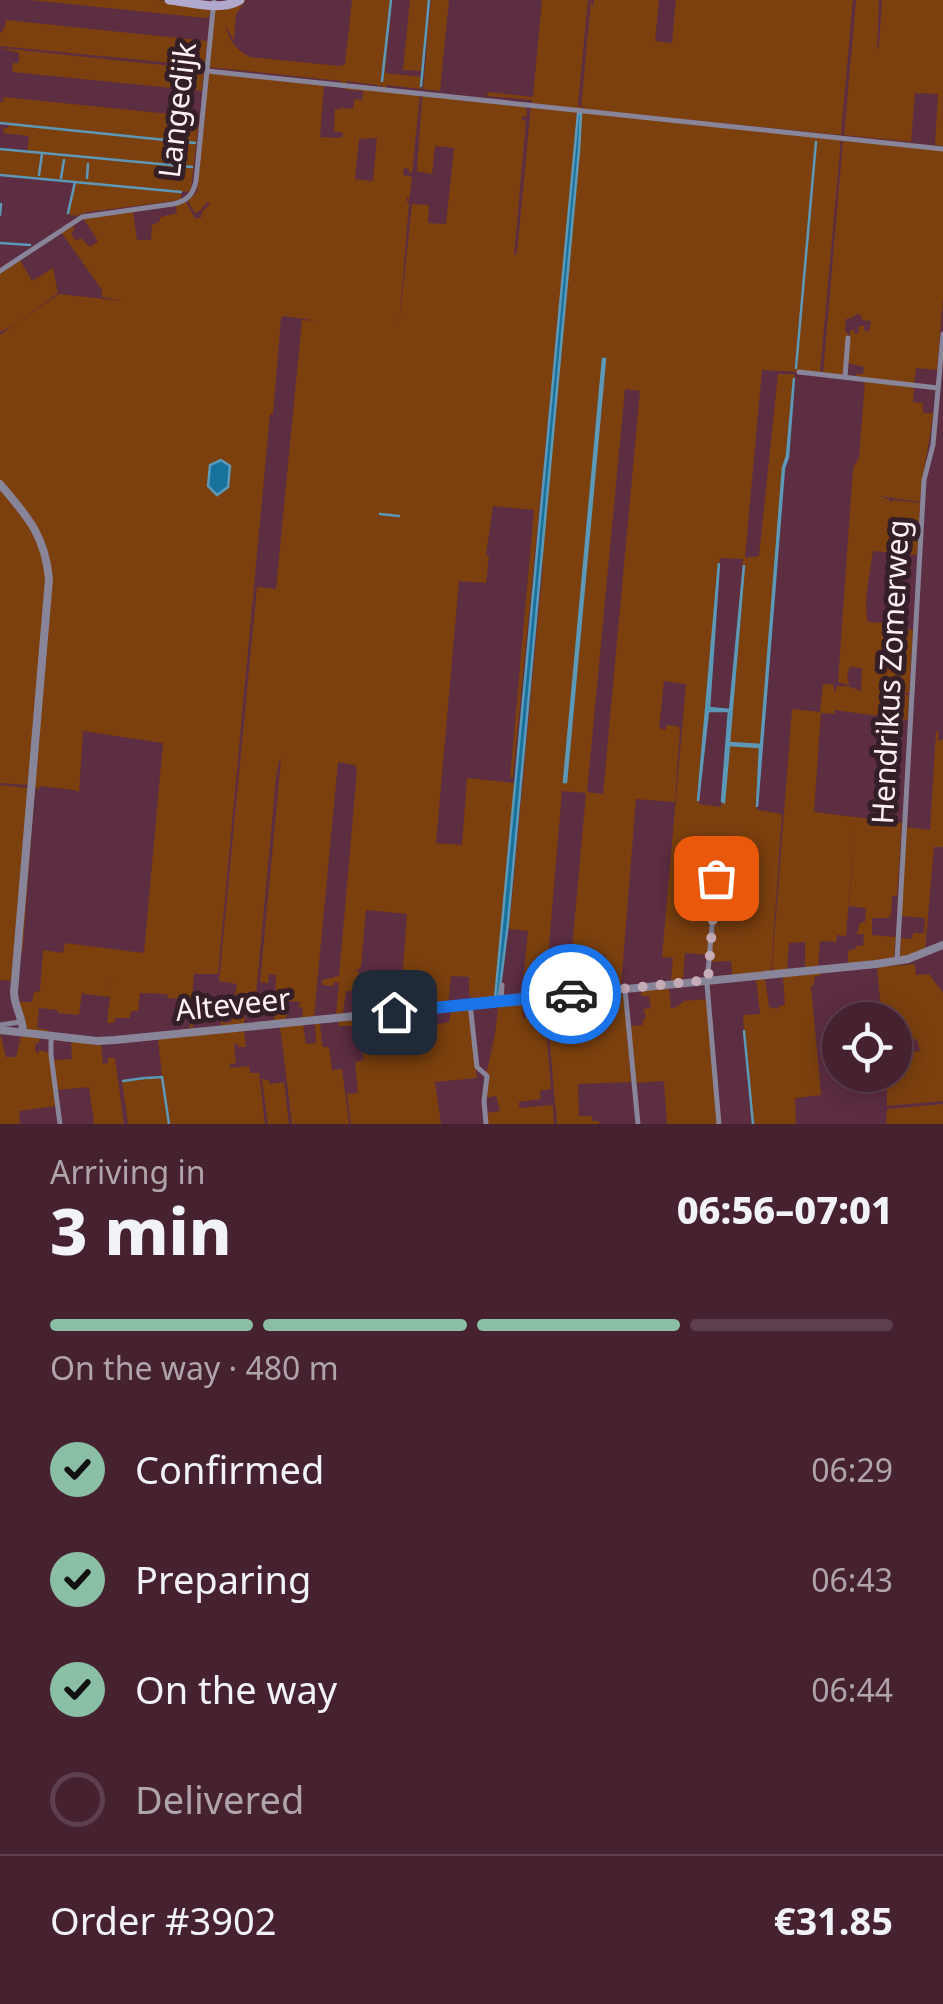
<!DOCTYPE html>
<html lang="en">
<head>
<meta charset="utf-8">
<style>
	body { margin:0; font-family:"Noto Sans",sans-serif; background:#4d2a39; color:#f1f3f6; height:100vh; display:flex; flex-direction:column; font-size:38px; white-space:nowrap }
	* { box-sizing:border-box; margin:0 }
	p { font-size:32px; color:#b0a4ab }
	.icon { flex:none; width:55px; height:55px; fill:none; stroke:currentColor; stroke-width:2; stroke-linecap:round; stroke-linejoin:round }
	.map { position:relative; height:1124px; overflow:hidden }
	.side { display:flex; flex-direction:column; background:#462231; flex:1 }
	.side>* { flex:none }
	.tools { position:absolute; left:822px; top:1002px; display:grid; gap:20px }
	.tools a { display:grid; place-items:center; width:90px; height:90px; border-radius:50%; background:#462231; box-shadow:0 5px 25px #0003,0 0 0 2px #5e3f4d; font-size:50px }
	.pin { position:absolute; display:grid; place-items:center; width:85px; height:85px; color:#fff; margin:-42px; border-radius:20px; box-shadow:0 5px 15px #0006 }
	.courier { position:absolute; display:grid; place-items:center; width:100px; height:100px; margin:-50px; border:8px solid #1a73e8; border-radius:50%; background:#fff; color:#222; box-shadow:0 2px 12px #0007 }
	.overview em { font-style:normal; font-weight:800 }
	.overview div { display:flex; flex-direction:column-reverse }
	.overview { display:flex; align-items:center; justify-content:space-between; height:170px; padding:0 50px }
	h1 { font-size:65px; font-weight:800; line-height:75px }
	.bar { display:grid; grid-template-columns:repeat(4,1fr); gap:15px 10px; align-content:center; height:120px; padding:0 50px }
	.bar i { height:12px; border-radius:8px; background:#5e3f4d }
	.bar .active { background:#8abfa5 }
	.bar p { grid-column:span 4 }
	.line { display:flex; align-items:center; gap:25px; padding:0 50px; border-top:2px solid #5e3f4d }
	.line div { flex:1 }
	ol { padding:0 50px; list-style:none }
	li { display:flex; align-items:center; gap:30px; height:110px }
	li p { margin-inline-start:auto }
	li .icon { padding:10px; border-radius:50%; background:#8abfa5; color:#111; stroke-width:4 }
	li:last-child { color:#b0a4ab }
	li i { width:55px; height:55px; border:5px solid #5e3f4d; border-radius:50% }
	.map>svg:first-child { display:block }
	.green { fill:#7b400e; fill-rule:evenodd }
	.water { fill:#16729c; stroke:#5c98b7; stroke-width:2.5 }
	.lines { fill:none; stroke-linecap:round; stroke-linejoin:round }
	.stream { stroke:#5c98b7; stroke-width:2.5 }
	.minor { stroke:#88849a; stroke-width:5 }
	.tertiary { stroke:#88849a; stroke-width:8 }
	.secondary { stroke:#b1a9cd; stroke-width:9 }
	.done { stroke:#c6acb6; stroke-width:10; stroke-dasharray:0 18 }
	.route { stroke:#1a73e8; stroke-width:12 }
	.labels { text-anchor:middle; stroke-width:10; stroke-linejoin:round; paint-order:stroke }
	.street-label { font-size:30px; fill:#fef1f5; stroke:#341e27 }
</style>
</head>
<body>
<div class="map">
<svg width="943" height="1124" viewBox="0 0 943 1124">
	<rect width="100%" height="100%" fill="#5d2d41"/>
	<!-- green -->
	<g class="green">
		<path d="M30 0H156L211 6 209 17 206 18Z"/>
		<path d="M246 0 236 14 234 41 225 24C229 40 236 50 250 57L340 66 345 64 352 0H392L385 73 422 77 421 89 387 85 386 88H382V85L378 87V85L346 81V84L341 83 342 81 209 67 214 8Z"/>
		<path d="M410 0H430L427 33 431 0H449L440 91 423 89 428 34 422 71 403 70Z"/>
		<path d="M542 0H588L578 105 581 108 591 0 593 7 594 0H659L655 41 672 43 676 0H853L841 135 584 109V105L582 109 532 103V100L487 96 488 92 533 97Z"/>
		<path d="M856 0H879L877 51 879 45 882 0H943V146L935 145 938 94 915 93 911 142 844 135Z"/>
		<path d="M6 20 207 41 202 91 12 72 13 63H19V53L0 48 202 69V66L0 46V34L5 26Z"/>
		<path d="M209 73 324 84 320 137 338 138 343 136V133L334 131 335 108 338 110 341 108 353 109 355 99 362 100 363 91 346 90 345 88 378 90 381 93 383 90 420 94 412 173 409 172V169L404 168 403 175 412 177 409 201 408 197 406 200 409 203 399 326 412 204 429 205 428 223 446 224 454 148 435 146 432 174 417 171 422 95 526 106 527 116 522 117V120L526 121 514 256 517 252 531 106 841 139 820 373 762 370 745 558 759 556 778 374H795L787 455 782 475 757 810 782 814 771 971 732 975 731 961 710 962 716 899H734L739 853 717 852 708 955 685 953 683 980 671 981 673 958 662 957 686 684 664 681 659 728 666 730V725L678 726 680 729 675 802 636 799 621 986 602 988 604 970 606 968 605 955 589 953V948L576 947 572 949 586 793 562 791 545 993 540 994 541 981 523 982 528 931 509 929 543 565 540 564 544 515 581 114H578L513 777 510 778 534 510 493 506 486 555 489 556 486 583 459 581 436 843 462 845 467 778 515 783 495 999 471 1001V996L469 994V977L451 976 448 1004 413 1007V1000H417L418 989 402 988 401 997 405 998V1008L397 1009V980H402L407 914 366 910 361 966 359 969H355L359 972 357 991H346L343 1013 336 1014 339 983 334 982 333 986 322 985V980L339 976 357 771 355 765 338 762 314 1017 302 1018 303 1008 299 1007 300 1002 281 1000 280 1009 287 1010 286 1019 274 1021 276 975 269 974 268 983 260 982 281 759 279 761 276 779 256 995H247L244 1024 221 1026 222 1012H224L223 1023 231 1022 237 984 219 981 257 587 276 589 302 320 319 321 284 316 281 318 273 414H270L218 974H194L192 1000 213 1001 215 1004 195 1003 193 1028 190 1029 192 1000 168 998 167 994 140 993 138 1011H131L130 1018H115L114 1023H107L113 969 110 997 83 994 82 992 79 1015 58 1013V1010L39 1008 37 1028 48 1030 47 1033 28 1032 16 999 19 997V1002H32L34 992 40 991 43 950 63 953 65 943 144 953 163 743 83 731 79 792 74 790 40 786 39 789 35 788 23 946 22 952H20L51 579C40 527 36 519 0 480V335L14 325 0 332V274L20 260 32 281 53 268 58 293 17 323 59 294 122 301 102 297V290L61 232 71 224 75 229 71 233 76 241 81 238 90 247 98 241 83 218 133 212 137 240H151L152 225 159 222 161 217 177 213 176 205 186 202 195 218H201L202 212 210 204 207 202 201 210 195 213 188 201 197 192ZM377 138 373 181 355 179 359 139ZM625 389 640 391 603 794 587 792ZM720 558 743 559 721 807 699 804Z"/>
		<path d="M4 97 199 117 191 191 181 192V199L173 201 88 212 76 216 67 214 74 182 0 175V149L27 152 29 136 3 133 4 128H8L9 124 0 123V102H3Z"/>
		<path d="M843 140 943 150V298L937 370 916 368 914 384 857 378 856 374H863L864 367 847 363 850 331 854 329V333L858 334 859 326H864V331H869L871 321 862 320 861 315 857 314 852 318 846 319 845 330 848 335 844 376 823 374Z"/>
		<path d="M865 381 914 387 913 402 923 403V413H933C930 443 922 472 920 502L879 496 890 500V503L893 500 920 503 917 555 873 551C870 574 863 600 868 622L887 623 888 615 907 617V621H903L902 629 913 630 909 693H886L909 695 908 720 834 710 835 714 821 713 814 812 902 823 897 896H892L891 915 888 918H872V935L896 937 894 956 893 959 848 963V951L855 949 856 946H863L864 934H857L860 923 865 922 866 908 849 906 855 825 846 936 837 935 836 942 820 941 818 966 805 968V942L789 943 787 969 774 971 772 967 792 709 820 712 823 684H833L835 693 837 686H848L863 692 861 691 862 668 850 667 847 675 849 685 838 682 853 468 859 458Z"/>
		<path d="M0 490C28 523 43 538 46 583L12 981 0 980V785L28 788V785L0 783Z"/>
		<path d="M936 731H938V741L943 739V847H934L925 950 900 957 901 938 912 939 913 933H924L925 918 900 916 905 827 930 830Z"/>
		<path d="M915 964 916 975 929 974 943 993V1101L887 1106V1079L905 1077V1061L912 1052 920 1051 917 1039 908 1040 907 1036 897 1037 895 1020H882L877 967Z"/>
		<path d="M820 973V976L814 977V985L811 986 821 1095 795 1098 796 1124H752L743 1015 760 1014 756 979 765 978 769 1007 778 1009 779 1006 785 1005 783 977Z"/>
		<path d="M669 988 671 1008 677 1007 684 1001 708 999 719 1124H667L664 1081 635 1083 630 1026 643 1025V1020L646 1017 643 1009 651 1008 649 996H642L641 991Z"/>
		<path d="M619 993 624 996 631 1082 578 1084 579 1116H592V1121H599V1124H557L546 1002 573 999 576 1030H584V1020L593 1018 590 997Z"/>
		<path d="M522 1002 523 1018 545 1017 551 1089 540 1091 541 1099 519 1102V1108L553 1105 554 1124H487L486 1113 500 1111 496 1096 485 1098V1071H487L495 1034 498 1008 496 1005Z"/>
		<path d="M468 1009 477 1078 435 1082 441 1124H351L347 1094 358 1093 355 1062 364 1060 362 1050H359L357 1026H339L338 1021 387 1016 392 1046 398 1045 397 1039 403 1038 404 1032 412 1031 413 1025H417L416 1013 426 1012 429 1026 449 1022 451 1010Z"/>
		<path d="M320 1022 322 1044 323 1047H329L332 1070 342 1069 349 1124H292L280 1026 303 1024 306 1044 316 1043 315 1023Z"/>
		<path d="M244 1030 246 1047H239L238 1044H234L236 1063 230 1064V1068L249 1066 250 1073H259L265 1124H128L122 1081 162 1076 158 1039Z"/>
		<path d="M0 1033 6 1057H16L21 1036 40 1037 39 1043H36L35 1052 39 1053V1050L50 1053 56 1106 19 1111 20 1124H0Z"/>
		<path d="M71 1041 101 1044 103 1064 108 1063V1058H115L124 1124H94L89 1087 57 1090 53 1060 72 1059Z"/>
		<path d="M262 1079 268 1080 270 1084 284 1082 289 1124H268Z"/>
		<path d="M943 1104V1124H886L887 1109Z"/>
	</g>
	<!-- water -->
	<g class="water">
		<path d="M578 114H581L579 150 508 923 499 995 495 999Z"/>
		<path d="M603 359H605L566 782H564Z"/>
		<path d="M794 378 788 457 784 468 757 807 760 747 729 745 724 802 722 801 729 711H708L698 801 719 563 709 708 730 710 744 565 729 743 761 745 783 468 787 456Z"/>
		<path d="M221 460 230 466 228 487 217 495 208 486 210 465Z"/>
	</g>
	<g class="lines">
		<!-- stream -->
		<g class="stream">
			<path d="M382 81 391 0"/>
			<path d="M421 86 429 0"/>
			<path d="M0 123 195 143"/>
			<path d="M0 149 192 167"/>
			<path d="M0 175 181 192"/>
			<path d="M39 175 42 154"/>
			<path d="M61 178 64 160"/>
			<path d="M87 178 88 164"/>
			<path d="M68 213 75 182"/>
			<path d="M0 215 1 204"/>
			<path d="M0 243 30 245"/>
			<path d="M796 368 816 142"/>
			<path d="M380 514 399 516"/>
			<path d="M744 1031 753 1124"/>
			<path d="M146 1078 162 1077 169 1124"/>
			<path d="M123 1081 144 1078"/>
		</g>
		<!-- minor -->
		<g class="minor">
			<path d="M207 71 943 149"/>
			<path d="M0 271 82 217 173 204C187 201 193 195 196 181L214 0"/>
			<path d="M799 372 938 388"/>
			<path d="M845 377 848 338"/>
			<path d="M716 878 707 984 719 1124"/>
			<path d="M897 961 924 480 933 445 943 334"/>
			<path d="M625 989 638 1124"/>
			<path d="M544 997 545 1011"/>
			<path d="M501 1001 502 985"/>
			<path d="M470 1004 477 1067 487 1076 484 1101 486 1124"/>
			<path d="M0 1025 20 1022"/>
			<path d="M51 1035V1055L60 1124"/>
		</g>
		<!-- tertiary -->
		<g class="tertiary">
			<path d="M0 484C27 516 45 535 49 579L14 992C14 1007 23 1017 23 1032"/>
			<path d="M0 1030 97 1041 115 1040 876 964 908 959 943 945"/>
		</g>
		<!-- secondary -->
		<path class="secondary" d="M169 0C190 2 221 12 240 0"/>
	</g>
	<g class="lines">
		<!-- done -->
		<path class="done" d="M571 994 708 980 716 878"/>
		<!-- route -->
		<path class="route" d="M394 1012 571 994"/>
	</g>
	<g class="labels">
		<!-- street labels -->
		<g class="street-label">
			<text transform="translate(178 110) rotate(-83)" y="10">Langedijk</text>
			<text transform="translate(891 672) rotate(-87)" y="10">Hendrikus Zomerweg</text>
			<text transform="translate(233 1005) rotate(-6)" y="10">Alteveer</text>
		</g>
	</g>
</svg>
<div class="tools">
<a><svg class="icon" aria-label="locate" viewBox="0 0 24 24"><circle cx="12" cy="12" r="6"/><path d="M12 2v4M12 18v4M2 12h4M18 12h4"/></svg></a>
</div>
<div class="pin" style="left:716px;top:878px;background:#ea580c"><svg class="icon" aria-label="bag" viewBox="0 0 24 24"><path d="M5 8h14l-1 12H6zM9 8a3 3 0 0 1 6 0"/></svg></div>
<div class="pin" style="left:394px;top:1012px;background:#1f2937"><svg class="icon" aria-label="home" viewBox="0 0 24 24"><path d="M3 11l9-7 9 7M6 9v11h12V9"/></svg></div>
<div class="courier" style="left:571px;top:994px"><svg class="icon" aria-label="car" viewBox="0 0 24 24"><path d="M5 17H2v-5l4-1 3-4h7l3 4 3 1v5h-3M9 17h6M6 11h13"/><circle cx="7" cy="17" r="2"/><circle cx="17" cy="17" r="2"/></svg></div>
</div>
<section class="side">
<div class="overview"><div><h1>3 min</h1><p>Arriving in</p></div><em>06:56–07:01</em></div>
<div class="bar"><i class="active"></i><i class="active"></i><i class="active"></i><i></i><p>On the way · 480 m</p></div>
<ol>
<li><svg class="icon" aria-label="check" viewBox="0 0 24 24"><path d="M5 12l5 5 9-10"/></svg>Confirmed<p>06:29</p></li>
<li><svg class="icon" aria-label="check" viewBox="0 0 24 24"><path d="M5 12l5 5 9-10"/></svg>Preparing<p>06:43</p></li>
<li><svg class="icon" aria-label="check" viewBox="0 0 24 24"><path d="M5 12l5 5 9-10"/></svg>On the way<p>06:44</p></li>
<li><i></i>Delivered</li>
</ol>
<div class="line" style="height:130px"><div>Order #3902</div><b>€31.85</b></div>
</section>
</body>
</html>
